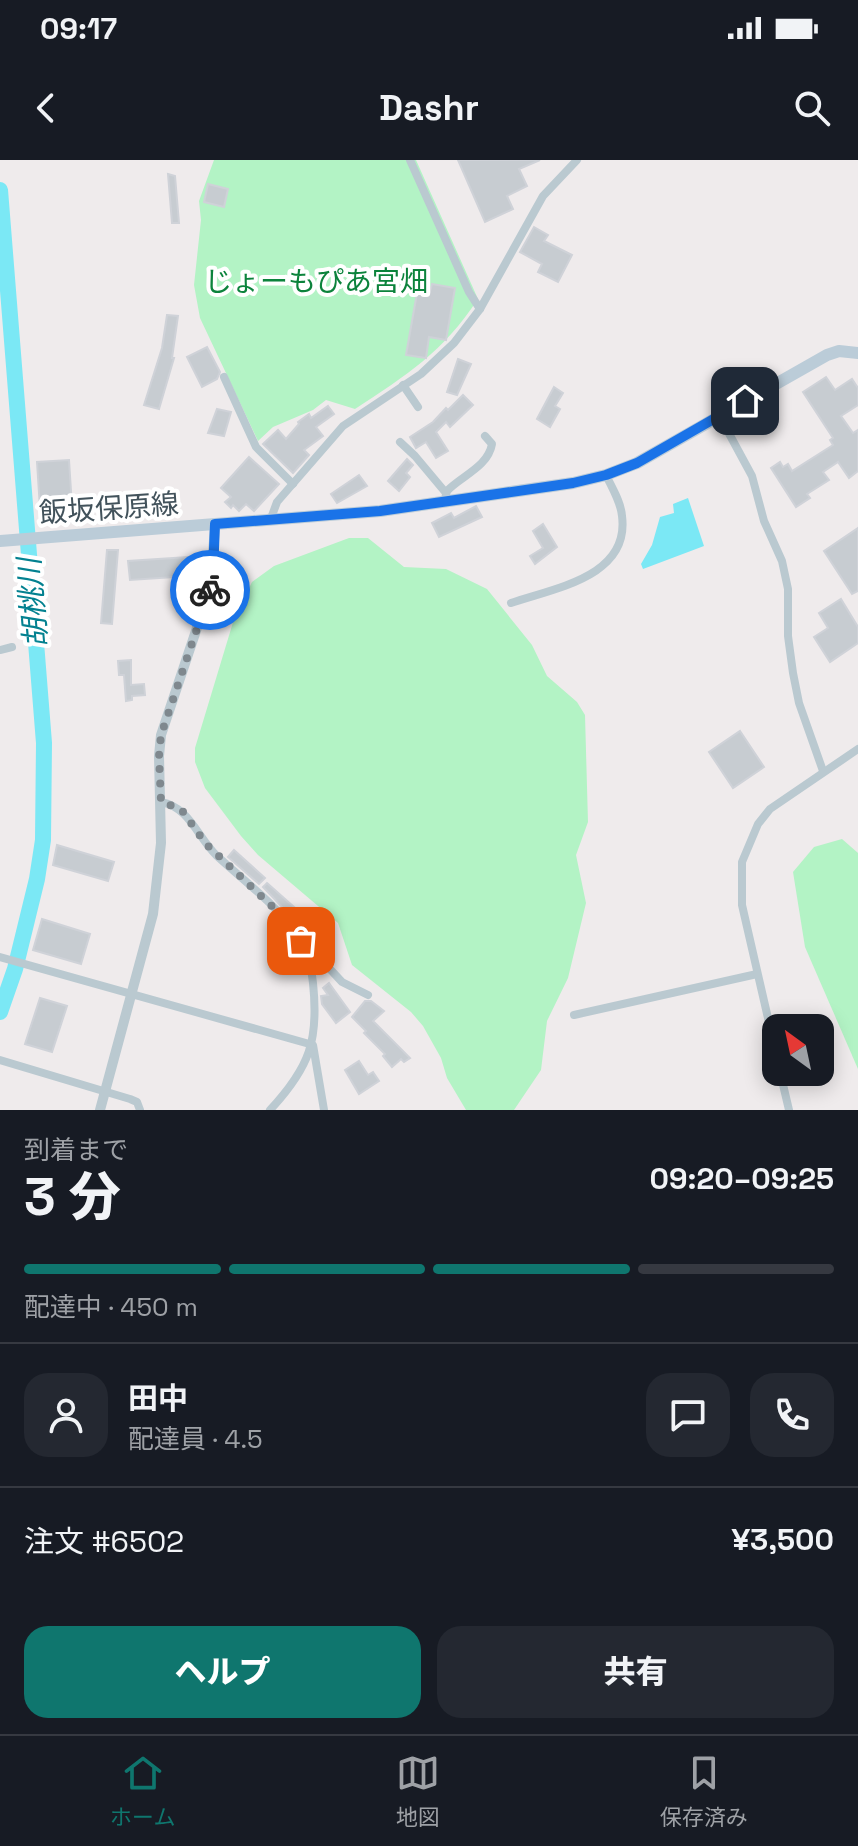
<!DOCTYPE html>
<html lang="ja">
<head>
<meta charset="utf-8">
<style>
	body { margin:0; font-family:"Space Grotesk","Noto Sans JP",sans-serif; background:#242831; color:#f1f3f6; height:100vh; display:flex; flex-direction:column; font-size:30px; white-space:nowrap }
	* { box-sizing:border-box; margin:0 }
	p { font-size:26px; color:#9ea1a6 }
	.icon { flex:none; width:44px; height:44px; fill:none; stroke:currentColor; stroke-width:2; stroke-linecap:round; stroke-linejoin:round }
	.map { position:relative; height:950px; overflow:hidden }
	.details { display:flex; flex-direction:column; background:#171b24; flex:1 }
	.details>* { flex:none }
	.needle { width:52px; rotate:327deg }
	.buttons { position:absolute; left:762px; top:854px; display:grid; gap:16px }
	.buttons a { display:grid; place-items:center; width:72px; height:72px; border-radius:16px; background:#171b24; box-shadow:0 4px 20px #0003; font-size:40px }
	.pin { position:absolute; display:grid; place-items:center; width:68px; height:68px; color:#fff; margin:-34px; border-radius:16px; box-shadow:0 4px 12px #0006 }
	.courier { position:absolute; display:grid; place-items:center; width:80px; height:80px; margin:-40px; border:6px solid #1a73e8; border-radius:50%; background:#fff; color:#222; box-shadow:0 2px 10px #0007 }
	.head em { font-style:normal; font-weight:800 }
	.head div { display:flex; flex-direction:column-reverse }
	.head { display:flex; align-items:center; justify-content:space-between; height:136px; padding:0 24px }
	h1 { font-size:52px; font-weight:800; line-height:60px }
	.bar { display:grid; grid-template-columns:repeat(4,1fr); gap:12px 8px; align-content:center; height:96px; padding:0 24px }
	.bar i { height:10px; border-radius:6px; background:#363941 }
	.bar .selected { background:#0f766e }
	.bar p { grid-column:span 4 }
	.line { display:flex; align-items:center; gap:20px; padding:0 24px; border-top:2px solid #363941 }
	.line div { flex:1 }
	.round { display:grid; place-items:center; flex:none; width:84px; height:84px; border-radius:24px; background:#242831 }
	.cta { display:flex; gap:16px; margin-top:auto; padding:16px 24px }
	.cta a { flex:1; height:92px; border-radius:24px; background:#0f766e; color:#fff; font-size:32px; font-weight:800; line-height:92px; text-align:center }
	.cta a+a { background:#242831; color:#f1f3f6 }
	.status { display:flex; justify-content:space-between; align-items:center; height:56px; padding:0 40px; background:#171b24; direction:ltr }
	.status svg { height:22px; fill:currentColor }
	header { display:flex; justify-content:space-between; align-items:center; height:104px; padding:0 24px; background:#171b24; font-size:36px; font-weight:800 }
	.tab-bar { display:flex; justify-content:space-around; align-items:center; height:112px; border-top:2px solid #363941; background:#171b24; font-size:22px; color:#9ea1a6 }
	.tab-bar a { display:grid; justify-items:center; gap:4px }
	.tab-bar .selected { color:#0f766e }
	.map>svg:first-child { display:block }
	.green { fill:#b3f3c5 }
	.water { fill:#7be8f5 }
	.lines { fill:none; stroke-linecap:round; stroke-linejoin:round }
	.river { stroke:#7be8f5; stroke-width:16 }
	.building { fill:#c7ccd1; stroke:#cfd2d8; stroke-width:2 }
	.minor { stroke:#bac9d0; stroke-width:8 }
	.tertiary { stroke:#bac9d0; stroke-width:10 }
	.secondary { stroke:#bbccd8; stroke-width:12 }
	.done { stroke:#7f888e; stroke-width:8; stroke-dasharray:0 14.4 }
	.route { stroke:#1a73e8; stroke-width:10 }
	.labels { text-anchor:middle; stroke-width:8; stroke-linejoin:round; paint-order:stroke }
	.park-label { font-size:28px; fill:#0c833c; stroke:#fff }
	.street-label { font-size:28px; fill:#42525b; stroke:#fff }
	.water-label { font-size:30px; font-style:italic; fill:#038190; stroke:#fff }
</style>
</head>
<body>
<div class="status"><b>09:17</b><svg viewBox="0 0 49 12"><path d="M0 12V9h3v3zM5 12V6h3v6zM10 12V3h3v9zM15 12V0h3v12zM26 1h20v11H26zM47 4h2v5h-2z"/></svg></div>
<header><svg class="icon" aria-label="back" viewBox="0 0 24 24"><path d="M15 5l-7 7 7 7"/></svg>Dashr<svg class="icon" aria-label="search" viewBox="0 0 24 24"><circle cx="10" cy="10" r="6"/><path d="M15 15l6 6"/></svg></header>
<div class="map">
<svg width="858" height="950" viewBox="0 0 858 950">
	<rect width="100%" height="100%" fill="#efebec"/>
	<!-- green -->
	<g class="green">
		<path d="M214 0H416L478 139C443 192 407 215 355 249L326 240 313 250 273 267 258 281 200 158 194 125 201 60 199 41Z"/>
		<path d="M349 378H368L404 407 446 409 487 429 532 485 547 516 577 542 585 555 588 662 576 695 586 743 568 818 547 861 541 910 514 950H466L447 918 441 898 423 866 411 852 352 805 338 763 258 695 241 676 205 628 195 602V588L234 459 252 422 274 406Z"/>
		<path d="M842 679 858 693V909L805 787 793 712 814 687Z"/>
	</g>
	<!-- water -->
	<path class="water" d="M688 338 704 386 643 409 641 404 652 385 660 357 674 353 673 344Z"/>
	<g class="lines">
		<!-- river -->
		<path class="river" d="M0 30 44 583 43 680 37 719 15 809 0 852"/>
	</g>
	<!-- building -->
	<g class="building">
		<path d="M458 0H540L519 9 527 26 507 36 513 49 485 62Z"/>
		<path d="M168 14 175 16 179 63H172Z"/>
		<path d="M208 24 228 29 224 47 204 42Z"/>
		<path d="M534 67 548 75 544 81 572 95 558 122 538 112 542 104 520 92Z"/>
		<path d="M432 124 455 128 446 180 429 177 426 198 406 195 417 133 429 135Z"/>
		<path d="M167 155 178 156 172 198H174L159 249 144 245 162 188Z"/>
		<path d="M207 187 220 212 217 219 202 227 187 197Z"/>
		<path d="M458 199 471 204 457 235 447 232Z"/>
		<path d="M826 217 835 230 852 219 858 228V245L841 256 853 273 858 270V311L849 318 838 302 823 312 829 320 807 334 810 338 796 347 771 308 780 302 783 307 788 304 792 311 833 285 830 280 833 278 803 232Z"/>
		<path d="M554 227 563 233 555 246 560 249 550 267 537 259Z"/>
		<path d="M463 235 473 245 450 267 446 262 436 272 448 291 436 298 426 282 416 288 410 277 433 262 446 248 448 250Z"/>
		<path d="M328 246 334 254 316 267 323 276 304 290 309 295 293 313 263 284 278 270 286 279 299 264 298 262 309 254 311 258Z"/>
		<path d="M217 249 231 252 224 276 208 273Z"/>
		<path d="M249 297 279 324 254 351 246 344 239 351 233 345 231 348 225 342 231 337 221 328Z"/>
		<path d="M407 299 413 305 406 313 410 317 399 331 388 321Z"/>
		<path d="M69 300 73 362 41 364 37 302Z"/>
		<path d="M359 315 367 326 337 343 331 334Z"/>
		<path d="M476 346 482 357 439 377 432 363 451 353 454 358Z"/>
		<path d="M543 364 557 387 535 404 530 396 543 388 533 371Z"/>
		<path d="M858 368V431L852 434 824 391Z"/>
		<path d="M107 390H118L112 464 101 463Z"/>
		<path d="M203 396 204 415 130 420 128 401Z"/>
		<path d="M841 439 858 467V483L830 502 814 477 828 468 819 453Z"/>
		<path d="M131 500V525L144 524 145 535 132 536V540L126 541 124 515H119L118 501Z"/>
		<path d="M740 571 764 607 733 628 709 592Z"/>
		<path d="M57 685 114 702 108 721 53 705Z"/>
		<path d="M234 690 265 718 259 724 228 697Z"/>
		<path d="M267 723 311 762 304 770 263 727Z"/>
		<path d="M42 759 90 774 81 804 33 790Z"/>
		<path d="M329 823 350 852 336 863 322 844 321 836 328 835 323 828Z"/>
		<path d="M40 838 67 846 52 892 25 884Z"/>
		<path d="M365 841H371L384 851 373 861 410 898 404 902 401 899 392 907 383 896 385 894 364 873 366 871 352 857Z"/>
		<path d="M359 901 368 915 373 912 379 921 359 934 345 910Z"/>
	</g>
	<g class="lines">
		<!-- minor -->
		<g class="minor">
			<path d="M410 0 469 132 480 149"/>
			<path d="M224 217 256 287 293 324"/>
			<path d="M403 225 418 247"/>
			<path d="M719 255 752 316 764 361 782 401 788 429V476L793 513 799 543 823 611"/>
			<path d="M400 282 415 296 446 333"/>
			<path d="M444 342 447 331C461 316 488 307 492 284L485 276"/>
			<path d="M270 361 277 342 343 266 421 214 454 183 480 149 543 36 577 0"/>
			<path d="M511 443C554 428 630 417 622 356 621 342 612 328 606 315"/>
			<path d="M0 490 12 487"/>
			<path d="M161 642C189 647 197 676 216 695 245 722 281 748 302 782 310 794 311 808 313 823 319 880 310 907 270 950"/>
			<path d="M308 794H316L342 822 368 835"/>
			<path d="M0 797 313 885 324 950"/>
			<path d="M574 855 757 814"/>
			<path d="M776 893 742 745V702L758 664 770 649 858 589"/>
			<path d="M0 900 130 939 137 942 140 950"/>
			<path d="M780 912 789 950"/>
		</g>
		<!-- tertiary -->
		<path class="tertiary" d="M100 950 153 754 161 683 159 596 161 575 211 426 215 364"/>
		<!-- secondary -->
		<path class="secondary" d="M0 381 380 351 573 323 606 315 637 303 827 195 839 191 858 193"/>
	</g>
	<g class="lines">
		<!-- done -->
		<path class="done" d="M210 430 161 575 159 596 161 642 181 649 206 684 277 751 301 781"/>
		<!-- route -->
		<path class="route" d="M210 430 213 413 215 364 380 351 573 323 606 315 637 303 745 241"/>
	</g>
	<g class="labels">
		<!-- park labels -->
		<g class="park-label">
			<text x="316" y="131">じょーもぴあ宮畑</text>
		</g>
		<!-- street labels -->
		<g class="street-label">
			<text transform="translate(109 348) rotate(-4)" y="10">飯坂保原線</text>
		</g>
		<!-- water labels -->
		<g class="water-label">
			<text transform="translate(33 443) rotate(-95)" y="10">胡桃川</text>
		</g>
	</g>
</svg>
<div class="buttons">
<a><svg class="needle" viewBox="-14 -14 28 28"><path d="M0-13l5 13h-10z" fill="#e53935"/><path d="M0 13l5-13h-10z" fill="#9ea1a6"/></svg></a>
</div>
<div class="pin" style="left:301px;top:781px;background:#ea580c"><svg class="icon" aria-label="bag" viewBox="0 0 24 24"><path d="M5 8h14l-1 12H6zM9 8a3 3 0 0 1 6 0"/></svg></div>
<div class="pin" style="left:745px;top:241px;background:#1f2937"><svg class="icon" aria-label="home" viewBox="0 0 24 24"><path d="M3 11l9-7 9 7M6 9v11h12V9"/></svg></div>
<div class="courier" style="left:210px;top:430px"><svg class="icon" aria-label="bike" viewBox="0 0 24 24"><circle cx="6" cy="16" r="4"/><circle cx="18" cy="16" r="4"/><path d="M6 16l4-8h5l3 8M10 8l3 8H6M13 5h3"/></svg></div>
</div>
<section class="details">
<div class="head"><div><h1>3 分</h1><p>到着まで</p></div><em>09:20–09:25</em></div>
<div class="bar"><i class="selected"></i><i class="selected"></i><i class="selected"></i><i></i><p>配達中 · 450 m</p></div>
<div class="line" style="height:144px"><a class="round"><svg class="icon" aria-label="person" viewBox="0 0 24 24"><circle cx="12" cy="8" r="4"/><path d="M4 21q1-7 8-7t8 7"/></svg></a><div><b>田中</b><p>配達員 · 4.5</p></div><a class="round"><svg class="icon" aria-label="chat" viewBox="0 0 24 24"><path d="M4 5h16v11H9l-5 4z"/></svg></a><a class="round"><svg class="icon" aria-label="phone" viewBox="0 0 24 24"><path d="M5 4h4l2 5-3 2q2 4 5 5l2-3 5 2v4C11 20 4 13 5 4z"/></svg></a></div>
<div class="line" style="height:104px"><div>注文 #6502</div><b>¥3,500</b></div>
<div class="cta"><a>ヘルプ</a><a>共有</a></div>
</section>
<nav class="tab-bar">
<a class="selected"><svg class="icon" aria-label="home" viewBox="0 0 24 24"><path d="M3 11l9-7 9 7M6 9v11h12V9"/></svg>ホーム</a>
<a><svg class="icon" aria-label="map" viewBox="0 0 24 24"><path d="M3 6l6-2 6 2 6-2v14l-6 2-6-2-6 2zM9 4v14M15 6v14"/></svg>地図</a>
<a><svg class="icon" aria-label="saved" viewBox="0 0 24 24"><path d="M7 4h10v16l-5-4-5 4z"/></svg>保存済み</a>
</nav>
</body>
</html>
